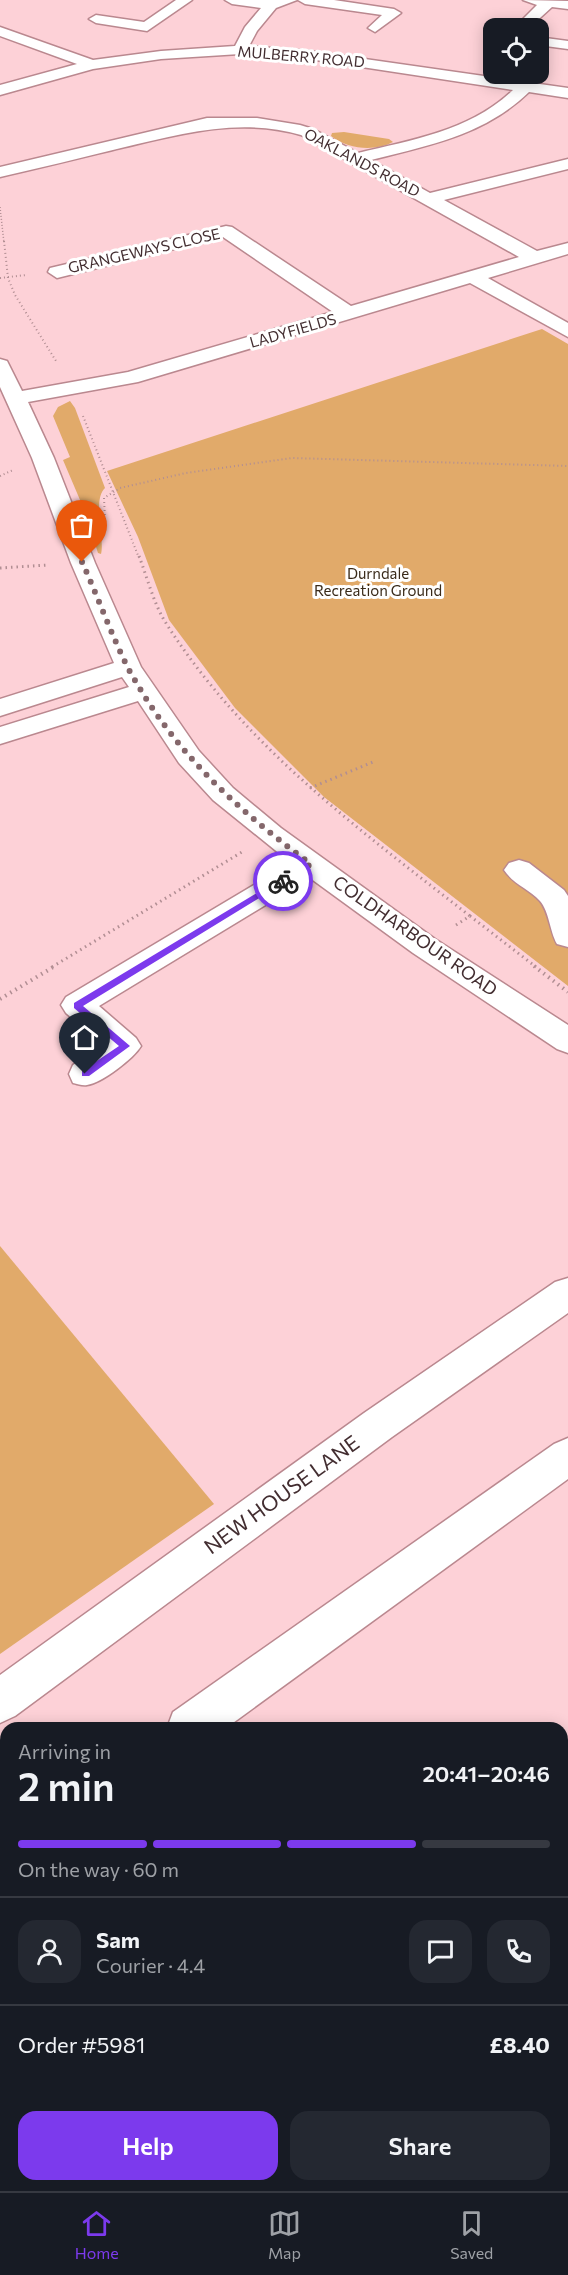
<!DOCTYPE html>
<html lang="en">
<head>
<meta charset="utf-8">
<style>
	body { margin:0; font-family:Commissioner,sans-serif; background:#242831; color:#f1f3f6; height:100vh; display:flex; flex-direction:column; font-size:22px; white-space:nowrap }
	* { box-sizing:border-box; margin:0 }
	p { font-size:20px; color:#9ea1a6 }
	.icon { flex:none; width:33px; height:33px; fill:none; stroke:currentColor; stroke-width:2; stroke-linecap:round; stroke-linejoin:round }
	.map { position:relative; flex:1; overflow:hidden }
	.details { position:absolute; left:0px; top:1722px; width:568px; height:470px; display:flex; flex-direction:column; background:#171b24; border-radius:18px 18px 0 0; box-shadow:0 3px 15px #0003 }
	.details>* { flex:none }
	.buttons { position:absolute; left:483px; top:18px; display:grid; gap:12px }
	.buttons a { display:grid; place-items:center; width:66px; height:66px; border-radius:12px; background:#171b24; box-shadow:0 3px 15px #0003; font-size:30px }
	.pin { position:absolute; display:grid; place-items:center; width:51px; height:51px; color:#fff; margin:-62px -26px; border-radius:50% 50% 50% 0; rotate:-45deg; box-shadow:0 0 6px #0007 }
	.pin .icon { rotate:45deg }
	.courier { position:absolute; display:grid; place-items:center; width:60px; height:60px; margin:-30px; border:4px solid #7c3aed; border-radius:50%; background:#fff; color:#222; box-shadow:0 2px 8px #0007 }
	.overview em { font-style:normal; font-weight:600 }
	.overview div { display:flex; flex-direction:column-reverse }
	.overview { display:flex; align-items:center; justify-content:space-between; height:102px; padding:0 18px }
	h1 { font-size:39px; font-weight:600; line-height:45px }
	.bar { display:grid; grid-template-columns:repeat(4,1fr); gap:9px 6px; align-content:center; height:72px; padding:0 18px }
	.bar i { height:8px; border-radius:4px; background:#363941 }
	.bar .selected { background:#7c3aed }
	.bar p { grid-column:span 4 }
	.line { display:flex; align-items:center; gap:15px; padding:0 18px; border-top:2px solid #363941 }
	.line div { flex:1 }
	.round { display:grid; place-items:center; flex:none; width:63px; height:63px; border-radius:18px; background:#242831 }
	.button { display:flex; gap:12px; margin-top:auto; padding:12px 18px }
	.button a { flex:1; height:69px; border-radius:18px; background:#7c3aed; color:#fff; font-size:24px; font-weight:600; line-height:69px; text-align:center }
	.button a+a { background:#242831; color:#f1f3f6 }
	.menu { display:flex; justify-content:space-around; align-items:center; height:84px; border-top:2px solid #363941; background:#171b24; font-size:16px; color:#9ea1a6 }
	.menu a { display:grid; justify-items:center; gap:3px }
	.menu .selected { color:#7c3aed }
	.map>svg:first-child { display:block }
	.green { fill:#e1aa6a }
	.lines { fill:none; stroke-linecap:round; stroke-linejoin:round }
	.minor-casing { stroke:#ba888f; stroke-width:3 }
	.path-far3 { stroke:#b18e93; stroke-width:1.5; stroke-dasharray:1 2; stroke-linecap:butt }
	.path-far2 { stroke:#b18e93; stroke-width:2; stroke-dasharray:1 3; stroke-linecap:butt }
	.path-far1 { stroke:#b18e93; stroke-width:3; stroke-dasharray:1.5 4; stroke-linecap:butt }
	.path { stroke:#b18e93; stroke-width:4; stroke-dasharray:1.5 4.5; stroke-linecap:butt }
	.minor { fill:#fff; fill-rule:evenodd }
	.route { fill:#7c3aed }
	.done { stroke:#84676b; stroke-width:6; stroke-dasharray:0 10.8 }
	.labels { text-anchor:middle; stroke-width:6; stroke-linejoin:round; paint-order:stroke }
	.far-street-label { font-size:15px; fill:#432e31; stroke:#fff }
	.far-park-label { font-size:15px; fill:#392a19; stroke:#fff }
	.street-label { font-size:18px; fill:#432e31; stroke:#fff }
	.near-street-label { font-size:21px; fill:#432e31; stroke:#fff }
</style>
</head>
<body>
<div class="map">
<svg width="568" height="2191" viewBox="0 0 568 2191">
	<rect width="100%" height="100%" fill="#fdd1d7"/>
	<!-- green -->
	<g class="green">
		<path d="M344 132 389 139 393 142C374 152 348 149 331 136L332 133Z"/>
		<path d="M542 329 568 344V986L324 797 235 708 169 620 138 537 107 471Z"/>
		<path d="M70 401 75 408 105 488C92 500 105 538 101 554L98 553 83 507 63 460 70 457 53 416 58 407Z"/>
		<path d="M0 1246 214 1504 0 1654Z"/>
	</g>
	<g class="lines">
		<defs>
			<g id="minor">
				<path d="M176 0H192L147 31 96 23 89 19 96 15 144 22Z"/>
				<path d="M225 0H297L276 8 257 31 249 46 309 51 568 88V98L529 92C485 135 428 146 371 160L430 193 568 159V169L444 200 537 251 568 243V254L488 278 568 323V337L470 283 138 382 28 402 54 458 95 563 141 667 199 751 233 788 281 828 435 939 568 1025V1053L557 1049 413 953 310 878 99 1006 136 1038 141 1046C134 1058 102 1083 87 1085 83 1086 78 1084 73 1083L69 1074 73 1065 103 1045 66 1013 61 1005 66 997 291 863 213 800 179 763 138 701 0 744V727L129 687 122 677 0 716V699L114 663 71 563 32 458 0 387V359L7 361 22 391 128 372 333 312 223 237 57 278 48 272 50 268 226 226 232 227 351 306 519 257 301 135C239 117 181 134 121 148 80 158 40 168 0 177V167L207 118H257L300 125 313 129 358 153C413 140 472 130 513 90L309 59 240 54 161 59 93 69 0 95V85L77 64 0 36V27L93 60 161 51 235 46 245 27 261 8 232 4Z"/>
				<path d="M298 0H334L394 9 401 13 375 32 368 28 382 15 305 4Z"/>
				<path d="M523 0 568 1V9L552 7 529 28H514L537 5Z"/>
				<path d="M538 37 568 41V49L538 45Z"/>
				<path d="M519 860 529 863 564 890 568 896V947L557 944C550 932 549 911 540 901 529 889 513 884 504 870L509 863Z"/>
				<path d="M568 1278V1313L392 1437 15 1716 0 1723V1675L364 1413 555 1282Z"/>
				<path d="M568 1438V1479L226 1728H167L173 1712 554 1444Z"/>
				<path d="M6 1837V1886L0 1888V1839Z"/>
				<path d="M568 2109V2163L562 2165V2112Z"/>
				<path d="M446 2186H506L504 2191H444Z"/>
			</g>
		</defs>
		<!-- minor casing -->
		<use href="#minor" class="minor-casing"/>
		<!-- path-far3 -->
		<path class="path-far3" d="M0 207 4 243"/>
		<!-- path-far2 -->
		<g class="path-far2">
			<path d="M4 241 8 278 15 295 56 361"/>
			<path d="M0 278 26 275"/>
			<path d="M83 416 139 558"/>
			<path d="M0 476 13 470"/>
			<path d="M105 519 104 498 120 488 186 473 292 458 568 466"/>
		</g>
		<!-- path-far1 -->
		<g class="path-far1">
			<path d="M139 556C147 577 153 601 164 620 241 743 357 828 470 916"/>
			<path d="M0 568 48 565"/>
			<path d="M310 788 373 762"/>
			<path d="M456 925 470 916 536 967"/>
			<path d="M52 967 242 852"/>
		</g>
		<!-- path -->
		<g class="path">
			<path d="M534 966 568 992"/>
			<path d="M0 999 55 966"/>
		</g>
		<!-- minor -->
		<use href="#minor" class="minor"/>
	</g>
	<!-- route -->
	<path class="route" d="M280 879 287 881 83 1006 130 1046 89 1076H82V1071L119 1046 74 1008V1003Z"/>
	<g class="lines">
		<!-- done -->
		<path class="done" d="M82 562C98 597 111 634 128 668 173 751 236 809 311 864L283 881"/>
	</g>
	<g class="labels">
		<!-- far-street labels -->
		<g class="far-street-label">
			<text transform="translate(301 57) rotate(5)" y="5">MULBERRY ROAD</text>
			<text transform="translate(362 163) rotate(28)" y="5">OAKLANDS ROAD</text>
			<text transform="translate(144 251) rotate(-13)" y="5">GRANGEWAYS CLOSE</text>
			<text transform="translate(293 331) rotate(-16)" y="5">LADYFIELDS</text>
		</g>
		<!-- far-park labels -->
		<g class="far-park-label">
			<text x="378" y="579">Durndale<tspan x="378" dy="17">Recreation Ground</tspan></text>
		</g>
		<!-- street labels -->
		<g class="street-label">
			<text transform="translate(415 936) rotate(35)" y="6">COLDHARBOUR ROAD</text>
		</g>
		<!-- near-street labels -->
		<g class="near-street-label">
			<text transform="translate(282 1495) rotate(-36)" y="7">NEW HOUSE LANE</text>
		</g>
	</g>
</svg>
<div class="buttons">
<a><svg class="icon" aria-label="locate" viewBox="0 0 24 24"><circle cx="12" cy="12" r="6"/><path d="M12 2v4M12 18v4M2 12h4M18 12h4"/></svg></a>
</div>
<div class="pin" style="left:82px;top:562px;background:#ea580c"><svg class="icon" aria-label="bag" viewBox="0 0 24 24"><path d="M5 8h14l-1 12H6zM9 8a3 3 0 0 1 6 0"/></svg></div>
<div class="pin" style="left:85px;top:1074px;background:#1f2937"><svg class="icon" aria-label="home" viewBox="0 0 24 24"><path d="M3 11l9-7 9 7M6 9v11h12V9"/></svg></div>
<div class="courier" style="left:283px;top:881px"><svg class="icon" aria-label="bike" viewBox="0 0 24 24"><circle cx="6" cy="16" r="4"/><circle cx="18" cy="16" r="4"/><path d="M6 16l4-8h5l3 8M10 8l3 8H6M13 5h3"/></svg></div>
<section class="details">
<div class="overview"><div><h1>2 min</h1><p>Arriving in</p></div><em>20:41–20:46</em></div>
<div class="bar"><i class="selected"></i><i class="selected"></i><i class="selected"></i><i></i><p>On the way · 60 m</p></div>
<div class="line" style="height:108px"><a class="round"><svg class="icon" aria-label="person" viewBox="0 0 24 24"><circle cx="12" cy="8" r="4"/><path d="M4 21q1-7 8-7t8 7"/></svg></a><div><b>Sam</b><p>Courier · 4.4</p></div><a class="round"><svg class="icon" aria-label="chat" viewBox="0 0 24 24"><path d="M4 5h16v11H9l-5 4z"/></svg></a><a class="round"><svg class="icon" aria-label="phone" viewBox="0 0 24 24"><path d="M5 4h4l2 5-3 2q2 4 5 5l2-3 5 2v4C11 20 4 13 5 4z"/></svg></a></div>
<div class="line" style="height:78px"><div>Order #5981</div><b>£8.40</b></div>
<div class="button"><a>Help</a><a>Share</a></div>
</section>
</div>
<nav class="menu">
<a class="selected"><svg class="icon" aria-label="home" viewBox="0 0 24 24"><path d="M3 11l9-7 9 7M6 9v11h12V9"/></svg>Home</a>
<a><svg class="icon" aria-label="map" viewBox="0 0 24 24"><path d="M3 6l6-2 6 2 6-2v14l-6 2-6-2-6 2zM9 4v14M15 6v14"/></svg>Map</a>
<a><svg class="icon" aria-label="saved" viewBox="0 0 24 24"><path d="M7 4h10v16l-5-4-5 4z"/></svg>Saved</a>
</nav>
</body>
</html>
